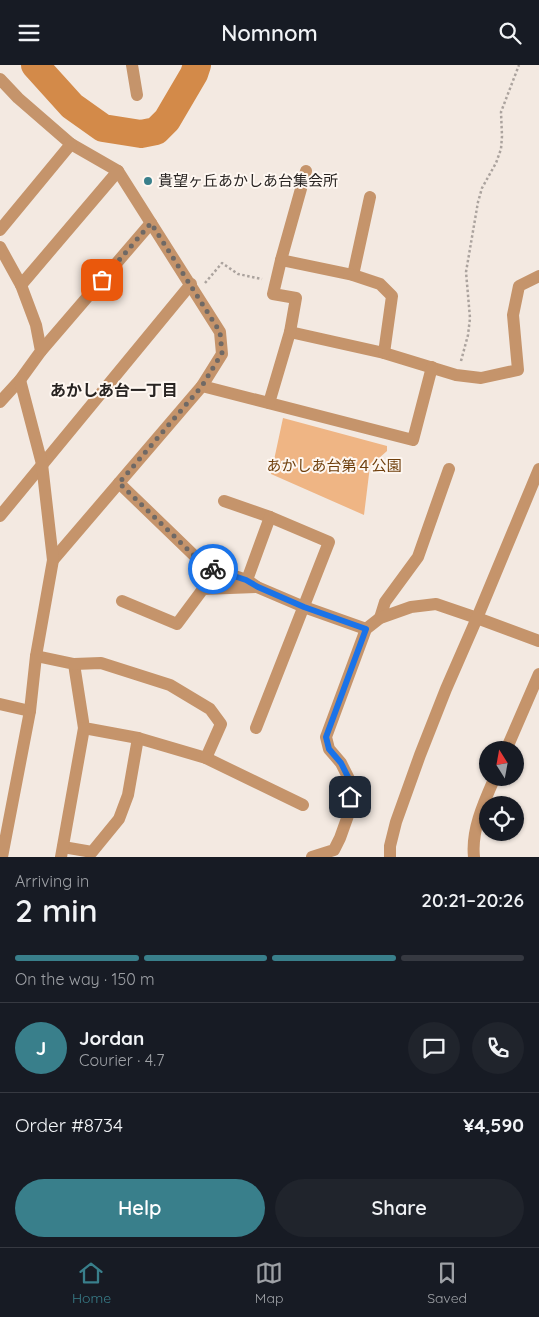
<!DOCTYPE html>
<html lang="en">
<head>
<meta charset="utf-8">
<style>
	body { margin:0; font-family:Quicksand,"Noto Sans JP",sans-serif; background:#20242c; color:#f1f3f6; height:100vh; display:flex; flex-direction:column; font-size:19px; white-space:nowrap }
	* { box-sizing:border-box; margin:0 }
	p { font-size:16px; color:#9ea1a6 }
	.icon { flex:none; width:28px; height:28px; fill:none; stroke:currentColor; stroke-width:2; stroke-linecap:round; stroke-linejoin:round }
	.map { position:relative; height:792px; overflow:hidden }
	.details { display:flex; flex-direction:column; background:#171b24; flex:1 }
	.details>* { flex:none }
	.needle { width:32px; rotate:349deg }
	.fabs { position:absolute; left:479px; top:676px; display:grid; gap:10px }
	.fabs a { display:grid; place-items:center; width:45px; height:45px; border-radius:50%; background:#171b24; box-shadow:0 1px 4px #0004; font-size:25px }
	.pin { position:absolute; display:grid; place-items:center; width:42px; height:42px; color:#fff; margin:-21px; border-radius:10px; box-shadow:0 2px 8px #0006 }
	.courier { position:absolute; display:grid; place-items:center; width:50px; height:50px; margin:-25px; border:4px solid #1a73e8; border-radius:50%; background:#fff; color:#222; box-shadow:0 1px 6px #0007 }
	.summary em { font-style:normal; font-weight:600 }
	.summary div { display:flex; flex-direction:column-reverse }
	.summary { display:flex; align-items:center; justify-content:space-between; height:85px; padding:0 15px }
	h1 { font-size:32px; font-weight:600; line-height:38px }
	.bar { display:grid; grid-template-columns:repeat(4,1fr); gap:8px 5px; align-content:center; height:60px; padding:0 15px }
	.bar i { height:6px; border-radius:4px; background:#363941 }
	.bar .active { background:#397f8b }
	.bar p { grid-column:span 4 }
	.line { display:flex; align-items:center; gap:12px; padding:0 15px; border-top:1px solid #363941 }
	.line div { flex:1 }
	.round { display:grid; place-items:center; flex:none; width:52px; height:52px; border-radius:26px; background:#20242c }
	.action { display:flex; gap:10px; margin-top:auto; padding:10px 15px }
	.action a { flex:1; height:58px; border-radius:30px; background:#397f8b; color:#fff; font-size:20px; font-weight:600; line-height:58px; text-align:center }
	.action a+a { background:#20242c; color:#f1f3f6 }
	header { display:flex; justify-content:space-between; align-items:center; height:65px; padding:0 15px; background:#171b24; font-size:22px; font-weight:600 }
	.menu { display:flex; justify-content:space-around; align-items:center; height:70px; border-top:1px solid #363941; background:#171b24; font-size:14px; color:#9ea1a6 }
	.menu a { display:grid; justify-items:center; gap:2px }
	.menu .active { color:#397f8b }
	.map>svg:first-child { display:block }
	.green { fill:#efb584 }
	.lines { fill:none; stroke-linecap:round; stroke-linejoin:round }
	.river { stroke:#d38a49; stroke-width:28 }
	.path { stroke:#aba39e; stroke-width:2.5; stroke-dasharray:2.5 2.5; stroke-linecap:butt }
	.street { stroke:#c5946b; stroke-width:12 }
	.done { stroke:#6f6965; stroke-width:5; stroke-dasharray:0 9 }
	.route { stroke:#1a73e8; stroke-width:6 }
	.poi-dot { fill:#397f8b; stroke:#fef7f1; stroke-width:2 }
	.labels { text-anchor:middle; stroke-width:4; stroke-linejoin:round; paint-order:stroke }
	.poi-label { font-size:15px; fill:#282422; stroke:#fef7f1; text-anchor:start }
	.park-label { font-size:15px; fill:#6f3f0c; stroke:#fef7f1 }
	.neighbourhood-label { font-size:16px; font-weight:bold; fill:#282422; stroke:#fef7f1 }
</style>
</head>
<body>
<header><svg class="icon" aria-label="menu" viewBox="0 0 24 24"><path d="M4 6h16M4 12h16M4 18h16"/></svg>Nomnom<svg class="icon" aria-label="search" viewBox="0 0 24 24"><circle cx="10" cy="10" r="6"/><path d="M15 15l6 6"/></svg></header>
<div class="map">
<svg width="539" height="792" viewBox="0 0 539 792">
	<rect width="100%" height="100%" fill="#f3e9e1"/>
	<!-- green -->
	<path class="green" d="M283 353 387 381V386L370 401 364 450 271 409Z"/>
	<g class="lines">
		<!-- river -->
		<path class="river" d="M35 0 72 41 103 63 141 69 156 66 167 55 194 9 197 0"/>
		<!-- path -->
		<g class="path">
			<path d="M205 218 222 198 238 209 262 214"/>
			<path d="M461 296 468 270 470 253 466 207 478 137 482 123 496 98 501 84 502 71 501 47 519 0"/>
		</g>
		<!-- street -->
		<g class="street">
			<path d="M132 0 137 30"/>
			<path d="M0 14 18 33 71 79 118 106 220 267 222 289 202 321 53 495"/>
			<path d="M0 165 71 79"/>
			<path d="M0 182 21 220 36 260 41 286 20 315 0 337"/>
			<path d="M281 195 306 106"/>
			<path d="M353 210 370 132"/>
			<path d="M21 220 118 106"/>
			<path d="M290 267 384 288 456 310 481 313 518 305 513 250 519 221 539 211"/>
			<path d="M41 286 151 158"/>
			<path d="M202 321 413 375 432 302"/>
			<path d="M269 338 290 267 296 233 273 229 281 195 353 210 380 219 392 231 384 288"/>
			<path d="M119 418 206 502 247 515 257 522 304 542 366 564"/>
			<path d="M224 436 270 452 329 477 256 663"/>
			<path d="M0 451 191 219"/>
			<path d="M247 515 270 452"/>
			<path d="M122 536 177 559 203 524 257 522"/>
			<path d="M380 553 385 537 418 492 449 404"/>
			<path d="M36 591 74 599 84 663 138 673 206 693 303 740"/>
			<path d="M74 599 101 598 170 620 210 644 221 659 206 693"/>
			<path d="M0 639 30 646 36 591 53 495 42 399 20 315"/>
			<path d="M506 685 539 609"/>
			<path d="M63 782 92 787 119 754 128 730 138 673"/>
			<path d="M2 792 30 646"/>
			<path d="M61 792 84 663"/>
			<path d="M312 792 334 785 340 773 350 745 351 718 341 698 329 684 326 672 366 564 380 553 411 542 436 539 477 553 539 576"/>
			<path d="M390 792V781L396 757 420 690 446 624 477 553 539 404"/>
			<path d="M474 792C471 765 484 737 495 712"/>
		</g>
	</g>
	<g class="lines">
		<!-- done -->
		<path class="done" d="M102 215 151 158 220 267 222 288 202 321 119 418 206 502 213 504"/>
		<!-- route -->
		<path class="route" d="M213 504 246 515 258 522 304 542 366 564 326 672 329 684 341 698 351 718 350 732"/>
	</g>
	<!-- markers -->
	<circle class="poi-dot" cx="148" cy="116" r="5"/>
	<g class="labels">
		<!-- poi labels -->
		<g class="poi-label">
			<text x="158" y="121">貴望ヶ丘あかしあ台集会所</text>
		</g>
		<!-- park labels -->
		<g class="park-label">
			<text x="334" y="406">あかしあ台第４公園</text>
		</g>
		<!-- neighbourhood labels -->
		<g class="neighbourhood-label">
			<text x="114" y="331">あかしあ台一丁目</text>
		</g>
	</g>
</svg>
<div class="fabs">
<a><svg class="needle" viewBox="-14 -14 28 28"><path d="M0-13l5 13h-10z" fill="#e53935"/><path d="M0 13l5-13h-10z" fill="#9ea1a6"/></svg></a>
<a><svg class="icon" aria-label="locate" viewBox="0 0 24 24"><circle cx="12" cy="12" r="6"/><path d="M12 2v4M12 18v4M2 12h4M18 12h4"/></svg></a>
</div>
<div class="pin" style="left:102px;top:215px;background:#ea580c"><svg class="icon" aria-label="bag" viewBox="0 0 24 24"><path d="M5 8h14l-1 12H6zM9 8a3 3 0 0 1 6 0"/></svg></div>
<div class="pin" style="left:350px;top:732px;background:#1f2937"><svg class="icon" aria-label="home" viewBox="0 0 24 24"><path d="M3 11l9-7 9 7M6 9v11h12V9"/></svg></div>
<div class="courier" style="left:213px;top:504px"><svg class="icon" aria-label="bike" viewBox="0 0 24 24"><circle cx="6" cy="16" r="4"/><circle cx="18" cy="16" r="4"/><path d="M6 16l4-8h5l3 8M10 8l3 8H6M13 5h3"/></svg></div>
</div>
<section class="details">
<div class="summary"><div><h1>2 min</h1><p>Arriving in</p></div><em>20:21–20:26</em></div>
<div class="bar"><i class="active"></i><i class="active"></i><i class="active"></i><i></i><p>On the way · 150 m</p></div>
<div class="line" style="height:90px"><b class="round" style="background:#397f8b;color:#fff">J</b><div><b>Jordan</b><p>Courier · 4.7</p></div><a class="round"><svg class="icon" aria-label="chat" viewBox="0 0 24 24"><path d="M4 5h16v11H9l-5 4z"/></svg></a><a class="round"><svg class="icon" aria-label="phone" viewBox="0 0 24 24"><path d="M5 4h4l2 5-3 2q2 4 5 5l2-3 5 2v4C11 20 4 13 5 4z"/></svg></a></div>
<div class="line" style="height:65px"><div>Order #8734</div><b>¥4,590</b></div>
<div class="action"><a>Help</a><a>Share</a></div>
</section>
<nav class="menu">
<a class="active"><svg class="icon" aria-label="home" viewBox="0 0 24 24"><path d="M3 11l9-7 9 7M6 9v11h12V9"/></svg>Home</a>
<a><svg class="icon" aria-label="map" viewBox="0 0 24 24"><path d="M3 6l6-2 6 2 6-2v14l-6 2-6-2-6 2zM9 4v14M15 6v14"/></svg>Map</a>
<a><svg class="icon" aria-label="saved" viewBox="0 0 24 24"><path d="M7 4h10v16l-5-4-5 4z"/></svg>Saved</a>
</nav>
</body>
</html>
